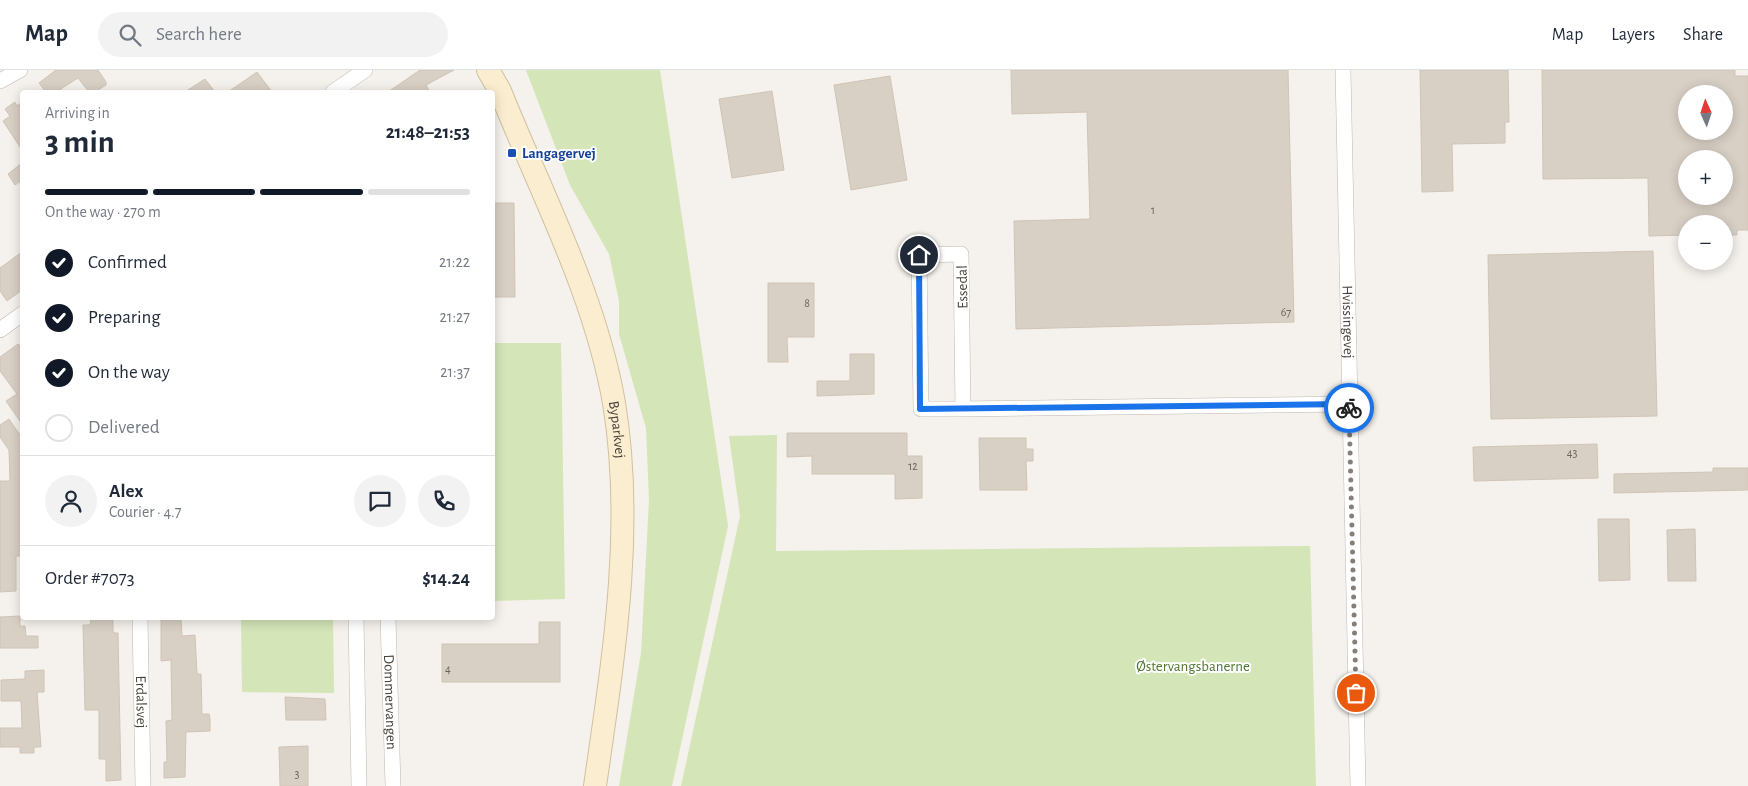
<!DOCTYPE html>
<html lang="en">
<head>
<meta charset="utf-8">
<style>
	body { margin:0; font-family:"Alegreya Sans",sans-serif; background:#f2f2f3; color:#1f2937; height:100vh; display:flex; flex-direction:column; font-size:19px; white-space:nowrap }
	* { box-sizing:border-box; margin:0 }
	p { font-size:16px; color:#747a83 }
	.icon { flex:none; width:28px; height:28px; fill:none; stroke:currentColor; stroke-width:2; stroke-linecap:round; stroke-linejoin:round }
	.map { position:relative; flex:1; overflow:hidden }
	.panel { position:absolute; left:20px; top:20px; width:475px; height:530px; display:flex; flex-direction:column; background:#fff; border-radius:5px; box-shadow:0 2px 12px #0003 }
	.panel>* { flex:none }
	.needle { width:32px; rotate:357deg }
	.controls { position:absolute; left:1678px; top:15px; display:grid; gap:10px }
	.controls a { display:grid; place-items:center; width:55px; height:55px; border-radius:50%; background:#fff; box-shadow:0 2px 12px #0003; font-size:25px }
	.pin { position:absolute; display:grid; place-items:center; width:42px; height:42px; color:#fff; margin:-21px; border:2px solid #fff; border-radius:50%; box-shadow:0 1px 5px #0007 }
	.courier { position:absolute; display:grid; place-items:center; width:50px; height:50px; margin:-25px; border:4px solid #1a73e8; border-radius:50%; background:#fff; color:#222; box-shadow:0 1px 6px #0007 }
	.summary em { font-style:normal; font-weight:700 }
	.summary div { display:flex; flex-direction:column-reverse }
	.summary { display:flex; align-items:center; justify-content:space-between; height:85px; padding:0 25px }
	h1 { font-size:32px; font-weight:700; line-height:38px }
	.bar { display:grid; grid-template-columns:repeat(4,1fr); gap:8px 5px; align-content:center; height:60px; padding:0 25px }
	.bar i { height:6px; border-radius:4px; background:#e0e1e3 }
	.bar .active { background:#111827 }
	.bar p { grid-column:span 4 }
	.line { display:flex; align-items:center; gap:12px; padding:0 25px; border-top:1px solid #e0e1e3 }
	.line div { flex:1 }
	.round { display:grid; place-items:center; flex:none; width:52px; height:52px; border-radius:26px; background:#f2f2f3 }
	ol { padding:0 25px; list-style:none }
	li { display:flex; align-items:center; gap:15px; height:55px }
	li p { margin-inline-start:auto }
	li .icon { padding:5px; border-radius:50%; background:#111827; color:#fff; stroke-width:4 }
	li:last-child { color:#747a83 }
	li i { width:28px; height:28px; border:2px solid #e0e1e3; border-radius:50% }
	header { display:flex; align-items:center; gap:30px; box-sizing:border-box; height:70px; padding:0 25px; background:#fff; border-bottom:1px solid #e0e1e3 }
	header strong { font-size:24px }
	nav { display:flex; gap:28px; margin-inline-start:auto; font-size:18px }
	.search { width:350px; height:45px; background:#f2f2f3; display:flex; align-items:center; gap:12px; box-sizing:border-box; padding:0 18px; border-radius:28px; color:#747a83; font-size:19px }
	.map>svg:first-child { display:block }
	.green { fill:#d4e5b8 }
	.building { fill:#d8cfc5; stroke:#d0c4b5; fill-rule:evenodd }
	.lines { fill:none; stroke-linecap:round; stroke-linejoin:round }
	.street-casing { stroke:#c0b8af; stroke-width:16 }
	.secondary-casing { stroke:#d0c09f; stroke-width:24 }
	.street { stroke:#fff; stroke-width:15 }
	.secondary { stroke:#fbedd0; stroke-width:22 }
	.done { stroke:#857f78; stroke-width:5; stroke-dasharray:0 9 }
	.route { stroke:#1a73e8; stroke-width:6 }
	.transit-dot { fill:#1a4fb4; stroke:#fff; stroke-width:2 }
	.labels { text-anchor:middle; stroke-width:4; stroke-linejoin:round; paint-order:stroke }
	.number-label { font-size:12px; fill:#6d655d }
	.transit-label { font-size:15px; font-weight:bold; fill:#164399; stroke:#fff; text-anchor:start }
	.street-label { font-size:15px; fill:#49423a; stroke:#fff }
	.park-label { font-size:15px; fill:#507730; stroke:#fff }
</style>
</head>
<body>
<header>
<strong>Map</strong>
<div class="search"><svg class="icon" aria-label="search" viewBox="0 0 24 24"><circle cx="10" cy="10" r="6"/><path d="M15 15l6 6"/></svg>Search here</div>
<nav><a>Map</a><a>Layers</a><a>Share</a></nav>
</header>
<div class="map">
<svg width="1748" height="716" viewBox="0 0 1748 716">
	<rect width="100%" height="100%" fill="#f5f1ec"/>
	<!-- green -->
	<g class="green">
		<path d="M526 0H660L728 456 672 716H619L641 583 649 430 646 358 619 264V231L609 184 570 115Z"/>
		<path d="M493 273H561L565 529 493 531Z"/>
		<path d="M777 365 776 481 1310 476 1316 716H681L740 446 729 366Z"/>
		<path d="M241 548H333L334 623 242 622Z"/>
	</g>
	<!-- building -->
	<g class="building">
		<path d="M56 0H98L106 12V15L95 22H89L78 8 56 22H46L39 13Z"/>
		<path d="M420 0H454L426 15 430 22H388Z"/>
		<path d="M1011 0H1288L1294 252 1016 259 1014 151 1090 149 1087 42 1012 44Z"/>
		<path d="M1420 0H1508L1509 52H1505V73L1452 74 1453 121 1422 122Z"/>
		<path d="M1542 0H1735V6H1748V160H1737V165H1724V154H1686V165L1649 166 1648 108 1543 109ZM1686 24H1724V61H1686ZM1686 89H1724V126H1686Z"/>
		<path d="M257 2 272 22H228Z"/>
		<path d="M890 6 907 110 851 120 834 15Z"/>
		<path d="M205 9 215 22H185Z"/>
		<path d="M772 21 784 100 732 108 719 29Z"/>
		<path d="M15 32 17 36 22 32V80L3 51 10 46 5 39Z"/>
		<path d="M22 93V110L15 115 8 104Z"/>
		<path d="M492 133H514L515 227H492Z"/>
		<path d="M1653 181 1657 346 1491 349 1488 185Z"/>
		<path d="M22 182V220L7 231 0 221V198Z"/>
		<path d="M768 213H814V267H787L788 292H768Z"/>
		<path d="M18 274 22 281V354L6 331 17 324 0 301V287Z"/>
		<path d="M850 284H874V324L817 326V311H850Z"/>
		<path d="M9 349 22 368V486H16V521L0 522V411H10L9 380 0 367V355Z"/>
		<path d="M787 363H907V386H922V428L895 429V404H812V386L787 387Z"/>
		<path d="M979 368H1026V379H1033V391H1026L1027 420H980Z"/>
		<path d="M1597 374 1598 408 1474 411 1473 377Z"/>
		<path d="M1713 398H1748V420L1614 423V404L1713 402Z"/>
		<path d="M1598 449H1629L1630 510 1599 511Z"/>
		<path d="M1695 459 1696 511H1668L1667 460Z"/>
		<path d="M20 546V556H25L26 566H38V578H0V547Z"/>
		<path d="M91 548H113V561L114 563H118L121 710 106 711V689H99V640H85L83 555H90Z"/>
		<path d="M161 548H181L182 566 195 565 197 604H201L202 644H209L210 649V661L186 662 185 707 164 708V692H167L166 651 172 650 171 590 161 591Z"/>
		<path d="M539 552H560V612H442V574H539Z"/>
		<path d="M44 600V622H37L41 677H34V683H20V677H0V658H22L21 631H1V610L25 609V601Z"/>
		<path d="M285 627 325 629 326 650H286Z"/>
		<path d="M308 676V716H280L279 677Z"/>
	</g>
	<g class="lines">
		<defs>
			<g id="street">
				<path id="s1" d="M1343 0 1358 716"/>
				<path d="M0 11 20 0"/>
				<path d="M333 22 365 0"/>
				<path d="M0 260 22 244"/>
				<path d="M963 339 961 184 919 185 921 339H957L1348 334"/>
				<path id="s2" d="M140 548 143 716"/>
				<path d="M356 548 359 716"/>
				<path id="s3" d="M388 548 393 716"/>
			</g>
			<g id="secondary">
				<path id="s4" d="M488 0 500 21C541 123 595 224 614 333 635 460 613 590 595 716"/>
			</g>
		</defs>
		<!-- street casing -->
		<use href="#street" class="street-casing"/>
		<!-- secondary casing -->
		<use href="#secondary" class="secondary-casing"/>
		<!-- street -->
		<use href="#street" class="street"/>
		<!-- secondary -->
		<use href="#secondary" class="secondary"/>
	</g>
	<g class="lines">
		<!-- done -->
		<path class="done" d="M1349 338 1356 623"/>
		<!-- route -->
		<path class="route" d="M919 185 920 339 1348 334 1349 338"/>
	</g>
	<!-- markers -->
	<rect class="transit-dot" x="507" y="78" width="10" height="10" rx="2.5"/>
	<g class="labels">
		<!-- number labels -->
		<g class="number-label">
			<text x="1153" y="144">1</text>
			<text x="807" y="237">8</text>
			<text x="1286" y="246">67</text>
			<text x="1572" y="387">43</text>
			<text x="913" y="400">12</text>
			<text x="448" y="603">4</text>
			<text x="297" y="708">3</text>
		</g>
		<!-- transit labels -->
		<g class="transit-label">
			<text x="522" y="88">Langagervej</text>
		</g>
		<!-- street labels -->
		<g class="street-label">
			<text transform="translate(962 217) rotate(-91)" y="5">Essedal</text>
			<text dy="5" stroke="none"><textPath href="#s1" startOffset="252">Hvissingevej</textPath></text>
			<text dy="5" stroke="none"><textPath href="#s4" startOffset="384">Byparkvej</textPath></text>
			<text dy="5" stroke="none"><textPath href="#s2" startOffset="84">Erdalsvej</textPath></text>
			<text dy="5" stroke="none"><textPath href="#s3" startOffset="84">Dommervangen</textPath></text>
		</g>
		<!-- park labels -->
		<g class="park-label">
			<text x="1193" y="601">Østervangsbanerne</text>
		</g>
	</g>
</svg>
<div class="controls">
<a><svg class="needle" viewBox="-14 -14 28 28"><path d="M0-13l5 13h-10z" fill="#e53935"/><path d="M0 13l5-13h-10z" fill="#747a83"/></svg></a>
<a>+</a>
<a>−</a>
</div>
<div class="pin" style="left:1356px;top:623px;background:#ea580c"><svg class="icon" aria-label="bag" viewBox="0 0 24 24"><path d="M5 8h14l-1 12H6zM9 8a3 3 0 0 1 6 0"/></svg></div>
<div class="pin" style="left:919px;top:185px;background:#1f2937"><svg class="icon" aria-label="home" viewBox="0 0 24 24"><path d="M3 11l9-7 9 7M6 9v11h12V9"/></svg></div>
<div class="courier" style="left:1349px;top:338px"><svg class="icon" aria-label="bike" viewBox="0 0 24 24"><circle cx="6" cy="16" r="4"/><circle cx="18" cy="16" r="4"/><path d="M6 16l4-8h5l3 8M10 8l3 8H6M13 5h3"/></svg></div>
<section class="panel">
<div class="summary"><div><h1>3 min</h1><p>Arriving in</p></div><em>21:48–21:53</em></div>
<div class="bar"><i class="active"></i><i class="active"></i><i class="active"></i><i></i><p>On the way · 270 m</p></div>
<ol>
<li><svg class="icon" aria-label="check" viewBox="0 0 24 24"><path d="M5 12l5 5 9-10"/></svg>Confirmed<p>21:22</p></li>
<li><svg class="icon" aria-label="check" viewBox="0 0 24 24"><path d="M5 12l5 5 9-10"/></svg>Preparing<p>21:27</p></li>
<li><svg class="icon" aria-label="check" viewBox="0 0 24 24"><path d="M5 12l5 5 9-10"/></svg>On the way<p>21:37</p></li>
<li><i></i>Delivered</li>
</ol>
<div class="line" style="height:90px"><a class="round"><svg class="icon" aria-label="person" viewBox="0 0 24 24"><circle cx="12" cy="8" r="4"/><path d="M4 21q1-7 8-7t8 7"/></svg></a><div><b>Alex</b><p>Courier · 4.7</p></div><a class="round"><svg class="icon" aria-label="chat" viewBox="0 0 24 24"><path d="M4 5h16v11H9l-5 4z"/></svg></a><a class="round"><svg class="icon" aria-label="phone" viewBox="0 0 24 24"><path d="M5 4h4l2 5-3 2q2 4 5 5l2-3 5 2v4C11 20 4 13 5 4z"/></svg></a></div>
<div class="line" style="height:65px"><div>Order #7073</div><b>$14.24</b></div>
</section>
</div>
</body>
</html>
